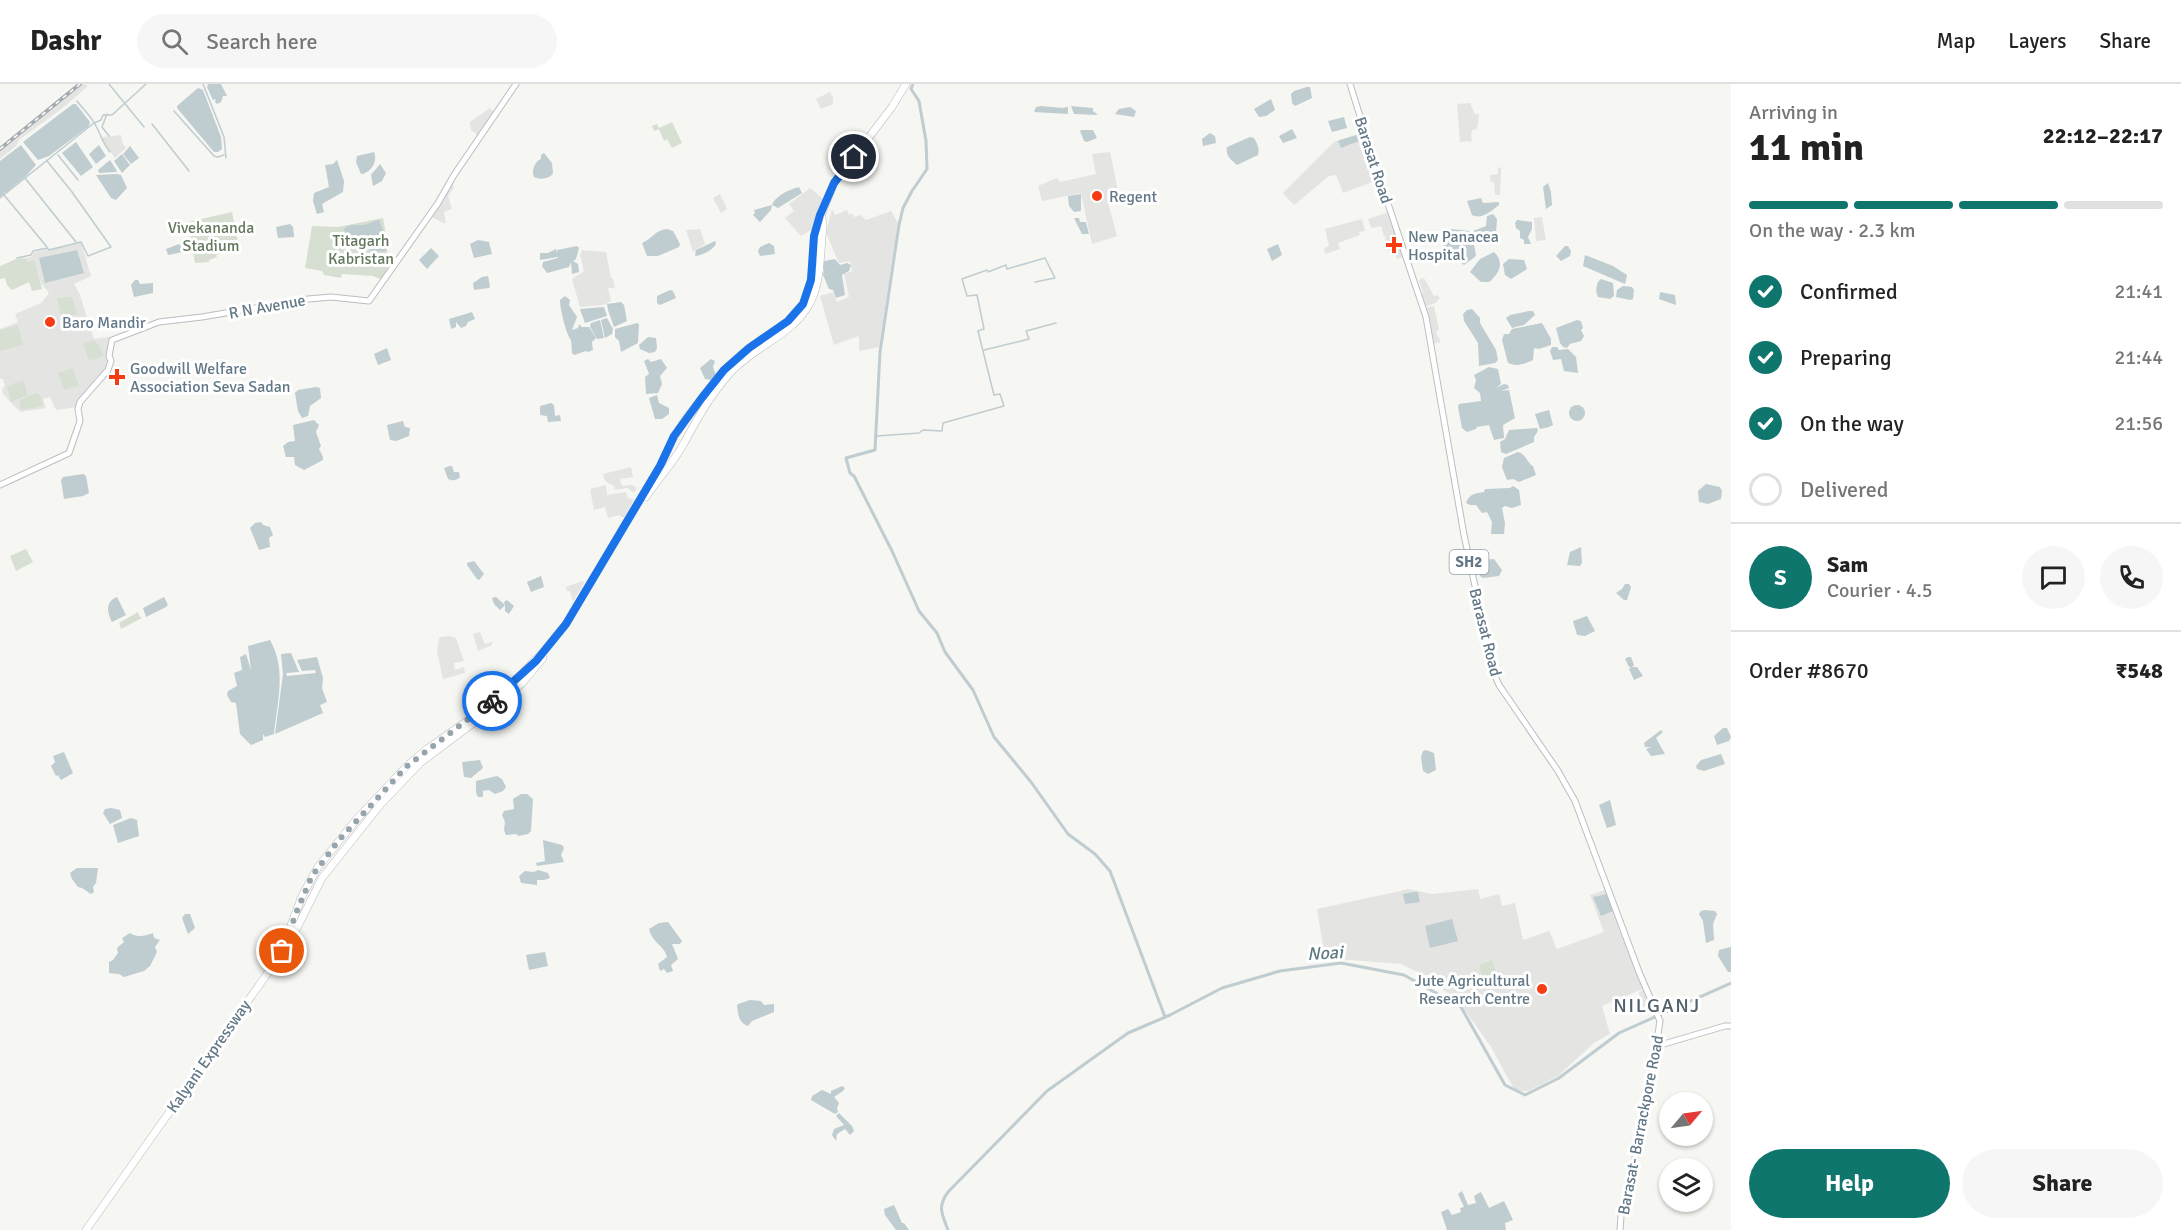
<!DOCTYPE html>
<html lang="en">
<head>
<meta charset="utf-8">
<style>
	body { margin:0; font-family:Signika,sans-serif; background:#f6f6f6; color:#222; height:100vh; display:flex; flex-direction:column; font-size:22px; white-space:nowrap }
	* { box-sizing:border-box; margin:0 }
	p { font-size:20px; color:#767676 }
	.icon { flex:none; width:33px; height:33px; fill:none; stroke:currentColor; stroke-width:2; stroke-linecap:round; stroke-linejoin:round }
	.map { position:relative; flex:1; overflow:hidden }
	.details { display:flex; flex-direction:column; background:#fff; width:450px }
	.details>* { flex:none }
	.needle { width:39px; rotate:61deg }
	.fabs { position:absolute; left:1659px; top:1008px; display:grid; gap:12px }
	.fabs a { display:grid; place-items:center; width:54px; height:54px; border-radius:50%; background:#fff; box-shadow:0 2px 4px #0004; font-size:30px }
	.pin { position:absolute; display:grid; place-items:center; width:51px; height:51px; color:#fff; margin:-26px; border:3px solid #fff; border-radius:50%; box-shadow:0 2px 6px #0007 }
	.courier { position:absolute; display:grid; place-items:center; width:60px; height:60px; margin:-30px; border:4px solid #1a73e8; border-radius:50%; background:#fff; color:#222; box-shadow:0 2px 8px #0007 }
	.head em { font-style:normal; font-weight:700 }
	.head div { display:flex; flex-direction:column-reverse }
	.head { display:flex; align-items:center; justify-content:space-between; height:102px; padding:0 18px }
	h1 { font-size:39px; font-weight:700; line-height:45px }
	.bar { display:grid; grid-template-columns:repeat(4,1fr); gap:9px 6px; align-content:center; height:72px; padding:0 18px }
	.bar i { height:8px; border-radius:4px; background:#e0e0e0 }
	.bar .selected { background:#0f766e }
	.bar p { grid-column:span 4 }
	.line { display:flex; align-items:center; gap:15px; padding:0 18px; border-top:2px solid #e0e0e0 }
	.line div { flex:1 }
	.round { display:grid; place-items:center; flex:none; width:63px; height:63px; border-radius:32px; background:#f6f6f6 }
	ol { padding:0 18px; list-style:none }
	li { display:flex; align-items:center; gap:18px; height:66px }
	li p { margin-inline-start:auto }
	li .icon { padding:6px; border-radius:50%; background:#0f766e; color:#fff; stroke-width:4 }
	li:last-child { color:#767676 }
	li i { width:33px; height:33px; border:3px solid #e0e0e0; border-radius:50% }
	.cta { display:flex; gap:12px; margin-top:auto; padding:12px 18px }
	.cta a { flex:1; height:69px; border-radius:36px; background:#0f766e; color:#fff; font-size:24px; font-weight:700; line-height:69px; text-align:center }
	.cta a+a { background:#f6f6f6; color:#222 }
	header { display:flex; align-items:center; gap:36px; box-sizing:border-box; height:84px; padding:0 30px; background:#fff; border-bottom:2px solid #e0e0e0 }
	header strong { font-size:28px }
	nav { display:flex; gap:33px; margin-inline-start:auto; font-size:21px }
	.search { width:420px; height:54px; background:#f6f6f6; display:flex; align-items:center; gap:15px; box-sizing:border-box; padding:0 21px; border-radius:33px; color:#767676; font-size:22px }
	main { display:flex; flex:1; min-height:0 }
	.map>svg:first-child { display:block }
	.built { fill:#e4e5e3 }
	.green { fill:#d7dfd2 }
	.water { fill:#bfccd0 }
	.lines { fill:none; stroke-linecap:round; stroke-linejoin:round }
	.stream { stroke:#bfccd0; stroke-width:1.5 }
	.canal { stroke:#bfccd0; stroke-width:3 }
	.major-casing { stroke:#babec1; stroke-width:7 }
	.highway-casing { stroke:#b9bdbf; stroke-width:8 }
	.major { stroke:#fff; stroke-width:5 }
	.highway { stroke:#fff; stroke-width:7 }
	.rail-casing { stroke:#a5acb1; stroke-width:4 }
	.rail { stroke:#fff; stroke-width:1.5; stroke-dasharray:4.5; stroke-linecap:butt }
	.done { stroke:#96a4ac; stroke-width:6; stroke-dasharray:0 10.8 }
	.route { stroke:#1a73e8; stroke-width:8 }
	.poi-dot { fill:#f53c13; stroke:#fff; stroke-width:2 }
	.labels { text-anchor:middle; stroke-width:6; stroke-linejoin:round; paint-order:stroke }
	.shield { fill:#fff; stroke:#91a0aa; stroke-width:1.5 }
	.shield-label { font-size:15px; font-weight:bold; fill:#627886 }
	.street-label { font-size:16px; fill:#627886; stroke:#fff }
	.poi-label { font-size:16px; fill:#627886; stroke:#fff; text-anchor:start }
	.park-label { font-size:16px; fill:#64785d; stroke:#fff }
	.water-label { font-size:18px; font-style:italic; fill:#5d7b83; stroke:#fff }
	.quarter-label { font-size:20px; letter-spacing:1.5px; fill:#51606b; stroke:#fff }
</style>
</head>
<body>
<header>
<strong>Dashr</strong>
<div class="search"><svg class="icon" aria-label="search" viewBox="0 0 24 24"><circle cx="10" cy="10" r="6"/><path d="M15 15l6 6"/></svg>Search here</div>
<nav><a>Map</a><a>Layers</a><a>Share</a></nav>
</header>
<main>
<div class="map">
<svg width="1731" height="1146" viewBox="0 0 1731 1146">
	<rect width="100%" height="100%" fill="#f6f6f2"/>
	<!-- built -->
	<g class="built">
		<path d="M83 0 88 2 64 23 19 56 17 61 0 75V67Z"/>
		<path d="M830 8 833 14V20L821 25 816 15Z"/>
		<path d="M1470 19 1475 30H1479L1477 45 1472 46 1471 51 1472 57 1460 58 1457 20Z"/>
		<path d="M490 24 495 29 480 53 471 46 470 38Z"/>
		<path d="M1364 48 1378 96 1343 109 1336 91 1329 92 1294 121 1283 109 1334 58Z"/>
		<path d="M121 51 122 58 126 64 115 74 103 58V53Z"/>
		<path d="M1110 68 1118 107 1109 116V122L1117 152 1092 160 1081 109 1042 117 1038 102 1057 94 1060 98 1096 90 1092 70Z"/>
		<path d="M1498 83 1501 84 1500 111H1495L1494 98H1491L1490 91 1498 90Z"/>
		<path d="M452 98 454 104 448 112 452 125 444 128 446 139H443L430 132Z"/>
		<path d="M810 104 824 116 816 147 811 146 801 152 785 134 794 127 789 120Z"/>
		<path d="M720 110 727 125 721 129 713 114Z"/>
		<path d="M832 125 835 131 847 126 849 131 852 129 854 133 861 131 866 136 891 127 898 139 879 263 859 267V252L834 261 820 212 833 208 837 218 849 213 844 190 852 187 850 177 839 179 826 149Z"/>
		<path d="M1389 128 1405 172 1397 175 1395 169H1390L1385 154 1387 153 1384 152 1381 142 1371 144 1368 135Z"/>
		<path d="M1542 133 1546 156 1536 157 1534 134Z"/>
		<path d="M1362 135 1365 147 1359 148 1360 151 1338 159 1340 165 1325 170 1324 164 1329 162 1325 145Z"/>
		<path d="M700 145 705 160 693 168 686 146Z"/>
		<path d="M81 158 91 192 74 200 80 211 94 255 108 253 111 255 108 285 78 323 56 326 50 313 43 315 46 324 20 328 3 310 2 305 5 302 3 295H0V245L18 238 15 230 41 219 49 209 41 199 35 177 26 178 25 174 31 173 34 168Z"/>
		<path d="M582 166 606 168 611 194H613L615 204H608L611 217 604 221 580 223 572 195 584 187 580 171Z"/>
		<path d="M1424 194 1434 212 1437 211 1440 214 1435 219 1424 223 1420 210 1423 209 1419 196Z"/>
		<path d="M1434 222 1439 245 1436 248 1441 258 1433 260 1424 224Z"/>
		<path d="M631 383 633 393 620 395 622 402 632 401 637 404 634 409 627 404 615 406 614 402 605 397 603 390Z"/>
		<path d="M606 401 607 411 626 408 628 414 634 416 624 434 619 431 608 434 605 423 594 426 590 405Z"/>
		<path d="M582 497 584 499 573 518 570 507H567L566 503Z"/>
		<path d="M480 548 485 560 492 558V561L478 567 473 550Z"/>
		<path d="M450 552 456 554 464 577 454 579 455 586 464 583 465 589 443 595 437 567 439 555 440 553Z"/>
		<path d="M1409 805 1432 810 1478 805 1480 815 1499 810 1502 822 1515 819 1523 856 1549 847 1557 865 1604 848 1590 811 1608 805 1645 904 1602 922 1610 950 1594 959 1558 992 1528 1007H1515L1491 963 1460 919 1426 892 1401 880 1325 874 1317 825Z"/>
		<path d="M1646 905 1655 929 1650 931 1648 928 1646 930 1640 916 1639 908Z"/>
	</g>
	<!-- green -->
	<g class="green">
		<path d="M672 38 682 59 672 64 667 55 664 57 659 45 654 47 652 42 657 40 659 44Z"/>
		<path d="M232 128 239 163 216 171 217 173 209 176V178L195 179 188 138Z"/>
		<path d="M383 134C386 148 391 185 384 197L373 192 342 190 341 194 324 191 322 187 305 184 312 142 338 143Z"/>
		<path d="M25 174 27 178 35 176 42 205 32 207 29 198 12 206 7 201 5 194 0 195V182L16 175Z"/>
		<path d="M72 213 77 230 61 234 57 214Z"/>
		<path d="M18 241 23 261 0 267V246Z"/>
		<path d="M94 256 100 263 104 272 89 277 83 260Z"/>
		<path d="M73 284 79 302 64 306 58 289Z"/>
		<path d="M23 296 28 311 11 318 7 302Z"/>
		<path d="M36 309 41 312 43 322 22 326 19 321 20 316Z"/>
		<path d="M26 465 33 478 16 487 10 472Z"/>
		<path d="M138 528 140 533 142 534 121 545 119 539Z"/>
		<path d="M1492 876 1496 889 1483 894 1479 881Z"/>
	</g>
	<!-- water -->
	<g class="water">
		<path d="M208 0H221L227 12H223L221 18 217 20 215 18 216 15 213 16 207 3Z"/>
		<path d="M1307 3H1310L1312 14 1295 22 1292 19 1291 10 1294 7Z"/>
		<path d="M198 4 203 6 221 53 222 65 218 68H214L177 24V22Z"/>
		<path d="M1271 15 1275 26 1266 32 1259 33 1254 25Z"/>
		<path d="M73 20H76L90 38 89 42 49 72 38 76 23 58Z"/>
		<path d="M1041 22 1062 24 1068 23V30L1034 28 1036 23Z"/>
		<path d="M1071 22 1093 24V27L1098 31 1074 30Z"/>
		<path d="M1130 23 1136 27 1134 33 1115 30 1119 25Z"/>
		<path d="M1344 33 1347 44 1332 48 1328 37Z"/>
		<path d="M1292 45 1297 54 1283 59 1279 52Z"/>
		<path d="M1082 46H1093L1097 54 1087 58 1084 57 1080 47Z"/>
		<path d="M1210 49 1215 52 1216 59 1203 62 1202 55Z"/>
		<path d="M1357 51 1359 57 1341 64 1338 57 1340 56Z"/>
		<path d="M1250 53 1254 54C1257 59 1260 65 1258 71L1237 81C1231 76 1225 71 1227 63Z"/>
		<path d="M76 58 93 83 81 92 62 69Z"/>
		<path d="M21 61 36 81 25 93 0 113V77Z"/>
		<path d="M99 61 106 72 96 80 89 70Z"/>
		<path d="M130 62 139 74 131 80 123 70Z"/>
		<path d="M374 68C378 77 371 89 361 90L356 78 357 72Z"/>
		<path d="M544 69 552 79 553 89C550 95 540 96 534 93 531 87 535 77 541 75V71Z"/>
		<path d="M122 70 130 81 122 89 114 77Z"/>
		<path d="M110 76 117 87 116 88 99 89 98 86Z"/>
		<path d="M337 76 344 97 343 108 322 120 324 128 317 130 313 117 314 109 329 103 325 81 333 80Z"/>
		<path d="M380 80 386 89 382 97 373 102 371 91Z"/>
		<path d="M117 90 121 91 127 104 116 116 111 114 96 91Z"/>
		<path d="M1548 99 1551 108 1552 121 1546 125 1543 103Z"/>
		<path d="M799 103 802 109 778 124 772 121 771 126 760 138 753 131 755 129 754 126 772 121C775 112 790 105 799 103Z"/>
		<path d="M1081 110V127L1074 128 1069 122 1068 112Z"/>
		<path d="M1481 114 1483 119 1499 118V121C1491 127 1482 136 1472 131L1467 117Z"/>
		<path d="M1493 130 1497 135 1496 149 1480 154 1474 152 1473 147 1486 142 1487 132Z"/>
		<path d="M1079 134 1080 138H1086L1089 150H1082L1074 134Z"/>
		<path d="M379 136 385 151 386 167C374 169 366 166 360 157L352 158 348 156 344 145C351 139 355 142 364 141 369 140 373 137 379 136Z"/>
		<path d="M1517 136 1532 138V145L1528 153 1531 160H1524V156L1520 154V147L1516 144 1515 139Z"/>
		<path d="M290 140 293 143 294 153 278 154 276 143Z"/>
		<path d="M667 145 673 147 680 160 679 163 658 172H647L642 159C652 155 655 146 667 145Z"/>
		<path d="M1450 145 1470 147 1472 149 1476 172 1464 181 1459 177 1447 175 1444 167 1445 155 1451 153Z"/>
		<path d="M478 156 489 158 492 170 474 174 470 160Z"/>
		<path d="M715 157 716 159C715 165 701 172 695 172L696 166Z"/>
		<path d="M769 159 774 162 775 170 760 172 758 167 760 163Z"/>
		<path d="M179 160 183 164V168L168 171 166 165Z"/>
		<path d="M1278 160 1282 171 1272 177 1267 165Z"/>
		<path d="M577 162 579 164 576 175 573 177 578 180 579 188 572 190 571 178 569 183 547 189 542 182 543 178 558 174V173L540 176V169H548L556 165 557 170V166Z"/>
		<path d="M1565 162H1568L1571 167 1570 172 1561 177 1556 172Z"/>
		<path d="M431 164 439 172 427 185 419 176Z"/>
		<path d="M77 166 84 189 45 199 39 174Z"/>
		<path d="M1494 168C1505 178 1499 190 1489 198H1481L1470 188 1480 175Z"/>
		<path d="M1585 171 1613 182 1627 191 1625 200 1583 182Z"/>
		<path d="M835 175 840 181 847 179 851 181 849 187 842 191 845 211 836 214 833 206 829 205 823 191 824 185 820 178Z"/>
		<path d="M1509 175 1524 176 1527 185 1511 195 1505 191 1503 180Z"/>
		<path d="M488 192 490 202 489 204 474 206 473 199 482 193Z"/>
		<path d="M1601 195 1613 199 1614 212 1610 215 1598 213C1595 208 1596 198 1601 195Z"/>
		<path d="M135 196H138L140 200 153 199V209L134 213 131 201Z"/>
		<path d="M1623 202 1632 203 1634 206 1633 215 1630 216 1616 213 1617 206Z"/>
		<path d="M670 206 673 207 676 214 660 221 657 219V212Z"/>
		<path d="M1660 208 1675 211 1676 221 1659 215Z"/>
		<path d="M565 212 570 216 569 221 577 233 572 246 578 244 579 240 582 243H589L596 254 592 258 593 266 588 268 586 267 574 271 572 269 571 256C566 250 560 225 560 216Z"/>
		<path d="M621 218 624 221 627 237 614 243 608 226 607 220Z"/>
		<path d="M604 223 607 232 585 239 580 225Z"/>
		<path d="M1472 225 1480 234V239L1496 266 1498 276 1495 279 1479 282 1478 259 1464 237 1463 230 1467 226Z"/>
		<path d="M1529 227H1533L1535 231 1524 241 1512 244 1506 234 1510 231Z"/>
		<path d="M472 228 475 235 468 238 466 242 461 244 456 238V243L451 245 449 235Z"/>
		<path d="M607 234 613 245 612 250 605 254 601 236Z"/>
		<path d="M600 236 604 254 597 255 590 243 591 239Z"/>
		<path d="M1577 236 1581 237 1583 244 1581 246 1584 252 1581 257 1570 260 1567 264 1563 263 1560 259 1556 244Z"/>
		<path d="M637 239 639 240 638 259 621 268 619 257 615 253V245Z"/>
		<path d="M1542 239 1551 255V261L1539 265 1534 264 1533 276C1525 280 1517 283 1508 279L1502 256 1504 250H1509L1512 245Z"/>
		<path d="M648 253 656 254 657 264 655 268 649 269 640 265 639 261Z"/>
		<path d="M1552 263H1557L1559 266 1568 265 1576 273 1578 289 1564 287 1561 275 1553 276 1550 267Z"/>
		<path d="M387 264 391 276 378 281 374 270Z"/>
		<path d="M648 275 651 278 661 275 667 284 660 292 662 300 658 309 646 310 645 293 649 290 644 277Z"/>
		<path d="M711 275 715 277 713 283 716 292 711 296 705 295 700 284Z"/>
		<path d="M1489 283 1498 285 1501 300 1496 304 1504 300 1508 301 1509 304 1501 307 1509 306 1515 334 1503 341 1504 354 1494 356 1489 341 1477 343 1476 345 1467 348 1462 344 1458 323 1459 320 1481 317 1480 309 1474 304 1476 296 1474 291Z"/>
		<path d="M316 303 320 304 321 314 310 322 308 332 302 334 298 327 295 309 298 306Z"/>
		<path d="M657 311 659 319 669 324V330L662 335H655L649 314Z"/>
		<path d="M551 319 554 321 555 332 560 331 561 337 548 338 547 332 540 331V322Z"/>
		<circle cx="1577" cy="329" r="8"/>
		<path d="M1549 326 1553 341 1549 343 1540 345 1535 330Z"/>
		<path d="M314 336 319 341 316 348 321 362 319 365 323 373V376L304 386 295 381 294 373H286L283 362 288 358 295 357 293 341Z"/>
		<path d="M403 337 405 343 410 344 409 352 396 357 390 356 387 341Z"/>
		<path d="M1537 344 1538 347 1534 353V358L1506 370 1501 368 1500 358 1505 355 1509 346Z"/>
		<path d="M1518 368C1526 370 1527 379 1533 382L1536 391 1519 398 1513 395 1507 396 1502 383 1504 374Z"/>
		<path d="M450 382H452L454 388H459L460 393C456 397 453 397 448 395L444 384Z"/>
		<path d="M83 390 86 392 89 409 83 412 64 415 61 396 63 393Z"/>
		<path d="M1706 400 1720 403 1722 407 1721 415 1708 420 1699 418 1698 407Z"/>
		<path d="M1513 402 1519 406 1521 421 1512 424 1505 422 1502 424 1505 439 1504 450H1491L1492 438 1487 428 1482 429 1476 421H1470L1466 419C1469 410 1476 409 1484 408L1485 405 1510 404Z"/>
		<path d="M261 438 263 441 270 443 273 451 269 454 270 463 259 466 250 444 255 439Z"/>
		<path d="M1581 463 1582 479 1580 482 1567 481 1570 468Z"/>
		<path d="M1494 475 1502 486 1499 492 1483 494 1480 492 1477 483 1481 476Z"/>
		<path d="M474 477 484 490 479 496 477 495 467 481V479Z"/>
		<path d="M541 492 544 503 531 508 527 498Z"/>
		<path d="M1625 500H1629L1631 503 1627 516H1624L1616 509 1622 505Z"/>
		<path d="M117 513 126 531 112 538C107 528 105 518 117 513Z"/>
		<path d="M164 513 168 521 166 523 146 533 143 524Z"/>
		<path d="M496 513 505 521 504 518 507 516 514 522 509 530 505 527V521L500 526 494 520 492 514Z"/>
		<path d="M1587 532 1595 547 1585 552 1577 551 1573 537Z"/>
		<path d="M270 556C287 586 277 618 274 650L265 653 263 650V656L251 661 240 650 236 619 231 618 227 611 228 607 237 602 234 589 242 586 240 573 246 570 251 586 248 562Z"/>
		<path d="M291 569 299 588 286 589 287 592 316 589 315 586 302 587 297 576 317 573 323 594 322 604 327 618 320 621 323 629 275 650 283 590 281 570Z"/>
		<path d="M1628 573H1631L1634 581 1632 583H1637L1643 592 1634 596 1629 585 1631 583H1629L1625 575Z"/>
		<path d="M1723 644H1727L1731 653 1729 657 1717 661 1714 652Z"/>
		<path d="M1661 646 1663 648 1656 654 1665 670 1651 672 1646 665 1651 663H1645L1644 659Z"/>
		<path d="M1426 666 1434 669 1436 686 1428 690 1423 687 1421 673 1423 667Z"/>
		<path d="M64 668 73 689 61 696 58 691 56 692 51 682 55 678 53 672Z"/>
		<path d="M1721 670 1725 680 1704 687 1697 685 1696 682 1701 676Z"/>
		<path d="M480 676 483 684 471 694 464 693 462 678Z"/>
		<path d="M497 692 502 695 506 703 503 707 495 710 489 706 483 707V713H478L476 709V697Z"/>
		<path d="M521 710H527L533 715 531 747 528 750 518 752 517 750 506 751 504 746 505 738 502 731 504 727 514 725 513 715Z"/>
		<path d="M1610 716 1616 741 1607 744 1599 721Z"/>
		<path d="M111 724 120 726 122 734 110 740 103 729 105 725Z"/>
		<path d="M131 734 137 736 139 752 118 759 113 741Z"/>
		<path d="M543 756 562 761 564 764 561 771 564 778 537 782 536 779 545 777Z"/>
		<path d="M77 784H98L96 799 93 803 94 808 91 810 82 804 78 803 72 795 70 789Z"/>
		<path d="M538 786 548 789 550 794 544 796H537V801L521 799 519 792 525 787 534 788Z"/>
		<path d="M1414 808H1418L1420 818 1405 820 1403 810Z"/>
		<path d="M1607 810 1613 827 1601 832 1593 813Z"/>
		<path d="M1705 826 1715 827 1717 830 1713 840 1714 856 1706 859 1703 837 1699 830 1701 827Z"/>
		<path d="M185 830H190L195 844 188 850 182 834Z"/>
		<path d="M1452 835 1458 857 1430 864 1425 842Z"/>
		<path d="M668 838 682 857 680 860H672L678 875 671 881 673 887 667 889 664 885 660 887 658 880 667 873C664 861 653 860 649 845L659 839Z"/>
		<path d="M130 849C137 854 145 852 153 849L154 854 160 856 155 863 157 868 150 882 144 887 124 893 119 890 109 889V878L113 876 118 869 117 864 124 858 122 854Z"/>
		<path d="M1731 863V888H1728L1718 872 1719 866Z"/>
		<path d="M545 868 548 882 529 886 526 871Z"/>
		<path d="M750 916 761 917 764 921 774 920V928L752 937 748 942C739 939 738 931 737 922L738 920Z"/>
		<path d="M842 1002 845 1004 843 1007 834 1013 839 1019 837 1024 838 1028 835 1030 811 1016 812 1012 822 1006 831 1010V1007Z"/>
		<path d="M839 1029 852 1042 854 1047 850 1051 845 1045 837 1050 836 1057 832 1051 834 1045 844 1041 836 1032Z"/>
		<path d="M1462 1107 1468 1121 1476 1119 1474 1112 1481 1108 1489 1124 1504 1117 1513 1136 1505 1139 1506 1146H1447L1441 1128 1448 1125 1452 1131 1461 1128 1460 1124 1464 1123 1458 1110Z"/>
		<path d="M894 1121 902 1139H904L909 1146H896L885 1131 884 1125Z"/>
	</g>
	<g class="lines">
		<!-- stream -->
		<g class="stream">
			<path d="M109 0 144 43"/>
			<path d="M203 0 224 53 226 74"/>
			<path d="M77 17C83 25 92 33 96 42 101 51 103 60 110 68"/>
			<path d="M174 27 214 72 218 73 224 71"/>
			<path d="M107 30 102 43 109 52"/>
			<path d="M152 40 189 87"/>
			<path d="M58 71 78 96"/>
			<path d="M25 94 76 158"/>
			<path d="M4 111 47 163"/>
			<path d="M0 114 94 39 101 36 103 31H112L146 0"/>
			<path d="M17 174 31 171 33 167 47 164 49 166 81 158 88 172 111 163 72 108 47 77"/>
			<path d="M984 266 1029 255 1026 247 1056 239"/>
			<path d="M877 352 919 349 923 346 942 347 943 339 1004 322 1000 310 994 311 978 247 984 245 977 211 967 212 962 195 987 186 988 188 1006 181 1007 185 1045 174 1055 194 1035 198"/>
		</g>
		<!-- canal -->
		<g class="canal">
			<path d="M913 0 911 5 919 17 926 57 927 85 912 107 903 124 899 141 880 268 875 366 846 374 850 389 854 392 892 467 919 527 937 549 945 568 973 606 994 653 1031 698 1068 750 1095 770 1110 787 1165 933"/>
			<path d="M948 1146C942 1130 937 1123 948 1108L1047 1007 1128 949 1170 931 1222 904 1280 887 1341 879 1404 891 1461 923 1505 1001 1525 1011 1559 994 1619 949 1731 899"/>
		</g>
		<defs>
			<g id="major">
				<path d="M1350 0 1378 90 1426 233 1464 451 1494 590 1499 601 1558 687 1575 717 1639 888 1660 937 1648 1014 1626 1116 1621 1132 1620 1146"/>
				<path d="M0 401 69 369 80 337 78 325 80 318 108 286 111 277 109 272 112 256 159 238 202 233 308 215 331 213 369 217 438 119 454 91 516 0"/>
				<path d="M1657 962 1725 942H1731"/>
			</g>
			<g id="highway">
				<path d="M646 413C658 395 673 379 683 361 697 335 711 310 731 288 755 262 793 251 810 219 822 196 820 167 823 142L822 133"/>
				<path d="M285 868 322 794 380 721 420 679 504 616 523 598 543 574"/>
				<path d="M86 1146 279 873 302 812 318 783 356 736 407 682 427 665 477 630 504 607 545 566 566 540 660 382 674 353 687 333 724 286 749 264 788 237 803 220 811 197 817 142 834 99 892 23 906 0"/>
			</g>
		</defs>
		<!-- major casing -->
		<use href="#major" class="major-casing"/>
		<!-- highway casing -->
		<use href="#highway" class="highway-casing"/>
		<!-- major -->
		<use href="#major" class="major"/>
		<!-- highway -->
		<use href="#highway" class="highway"/>
		<defs>
			<path id="rail" d="M0 65 80 0"/>
		</defs>
		<!-- rail casing -->
		<use href="#rail" class="rail-casing"/>
		<!-- rail -->
		<use href="#rail" class="rail"/>
	</g>
	<g class="lines">
		<!-- done -->
		<path class="done" d="M282 867 298 824 312 792 339 756 407 682 492 617"/>
		<!-- route -->
		<path class="route" d="M492 617 536 577 566 540 660 382 674 352 701 315 724 286 749 264 788 237 803 220 811 196 814 152 820 131 834 99 854 73"/>
	</g>
	<!-- markers -->
	<g class="poi-dot">
		<circle cx="1097" cy="112" r="6"/>
		<path d="M1391 152h6v6h6v6h-6v6h-6v-6h-6v-6h6z"/>
		<circle cx="50" cy="238" r="6"/>
		<path d="M114 284h6v6h6v6h-6v6h-6v-6h-6v-6h6z"/>
		<circle cx="1542" cy="905" r="6"/>
	</g>
	<g class="labels">
		<!-- shield labels -->
		<rect class="shield" x="1449.5" y="466" width="39" height="24" rx="4.5"/>
		<g class="shield-label">
			<text x="1469" y="483">SH2</text>
		</g>
		<!-- street labels -->
		<g class="street-label">
			<text transform="translate(1374 76) rotate(72)" y="6">Barasat Road</text>
			<text transform="translate(267 222) rotate(-10)" y="6">R N Avenue</text>
			<text transform="translate(1486 548) rotate(76)" y="6">Barasat Road</text>
			<text transform="translate(208 972) rotate(-55)" y="6">Kalyani Expressway</text>
			<text transform="translate(1640 1041) rotate(-79)" y="6">Barasat- Barrackpore Road</text>
		</g>
		<!-- poi labels -->
		<g class="poi-label">
			<text x="1109" y="118">Regent</text>
			<text x="1408" y="158">New Panacea<tspan x="1408" dy="18">Hospital</tspan></text>
			<text x="62" y="244">Baro Mandir</text>
			<text x="130" y="290">Goodwill Welfare<tspan x="130" dy="18">Association Seva Sadan</tspan></text>
			<text x="1530" y="902" text-anchor="end">Jute Agricultural<tspan x="1530" dy="18">Research Centre</tspan></text>
		</g>
		<!-- park labels -->
		<g class="park-label">
			<text x="211" y="149">Vivekananda<tspan x="211" dy="18">Stadium</tspan></text>
			<text x="361" y="162">Titagarh<tspan x="361" dy="18">Kabristan</tspan></text>
		</g>
		<!-- water labels -->
		<g class="water-label">
			<text transform="translate(1325 869) rotate(-3)" y="6">Noai</text>
		</g>
		<!-- quarter labels -->
		<g class="quarter-label">
			<text x="1657" y="928">NILGANJ</text>
		</g>
	</g>
</svg>
<div class="fabs">
<a><svg class="needle" viewBox="-14 -14 28 28"><path d="M0-13l5 13h-10z" fill="#e53935"/><path d="M0 13l5-13h-10z" fill="#767676"/></svg></a>
<a><svg class="icon" aria-label="layers" viewBox="0 0 24 24"><path d="M12 4l9 5-9 5-9-5zM3 14l9 5 9-5"/></svg></a>
</div>
<div class="pin" style="left:282px;top:867px;background:#ea580c"><svg class="icon" aria-label="bag" viewBox="0 0 24 24"><path d="M5 8h14l-1 12H6zM9 8a3 3 0 0 1 6 0"/></svg></div>
<div class="pin" style="left:854px;top:73px;background:#1f2937"><svg class="icon" aria-label="home" viewBox="0 0 24 24"><path d="M3 11l9-7 9 7M6 9v11h12V9"/></svg></div>
<div class="courier" style="left:492px;top:617px"><svg class="icon" aria-label="bike" viewBox="0 0 24 24"><circle cx="6" cy="16" r="4"/><circle cx="18" cy="16" r="4"/><path d="M6 16l4-8h5l3 8M10 8l3 8H6M13 5h3"/></svg></div>
</div>
<section class="details">
<div class="head"><div><h1>11 min</h1><p>Arriving in</p></div><em>22:12–22:17</em></div>
<div class="bar"><i class="selected"></i><i class="selected"></i><i class="selected"></i><i></i><p>On the way · 2.3 km</p></div>
<ol>
<li><svg class="icon" aria-label="check" viewBox="0 0 24 24"><path d="M5 12l5 5 9-10"/></svg>Confirmed<p>21:41</p></li>
<li><svg class="icon" aria-label="check" viewBox="0 0 24 24"><path d="M5 12l5 5 9-10"/></svg>Preparing<p>21:44</p></li>
<li><svg class="icon" aria-label="check" viewBox="0 0 24 24"><path d="M5 12l5 5 9-10"/></svg>On the way<p>21:56</p></li>
<li><i></i>Delivered</li>
</ol>
<div class="line" style="height:108px"><b class="round" style="background:#0f766e;color:#fff">S</b><div><b>Sam</b><p>Courier · 4.5</p></div><a class="round"><svg class="icon" aria-label="chat" viewBox="0 0 24 24"><path d="M4 5h16v11H9l-5 4z"/></svg></a><a class="round"><svg class="icon" aria-label="phone" viewBox="0 0 24 24"><path d="M5 4h4l2 5-3 2q2 4 5 5l2-3 5 2v4C11 20 4 13 5 4z"/></svg></a></div>
<div class="line" style="height:78px"><div>Order #8670</div><b>₹548</b></div>
<div class="cta"><a>Help</a><a>Share</a></div>
</section>
</main>
</body>
</html>
